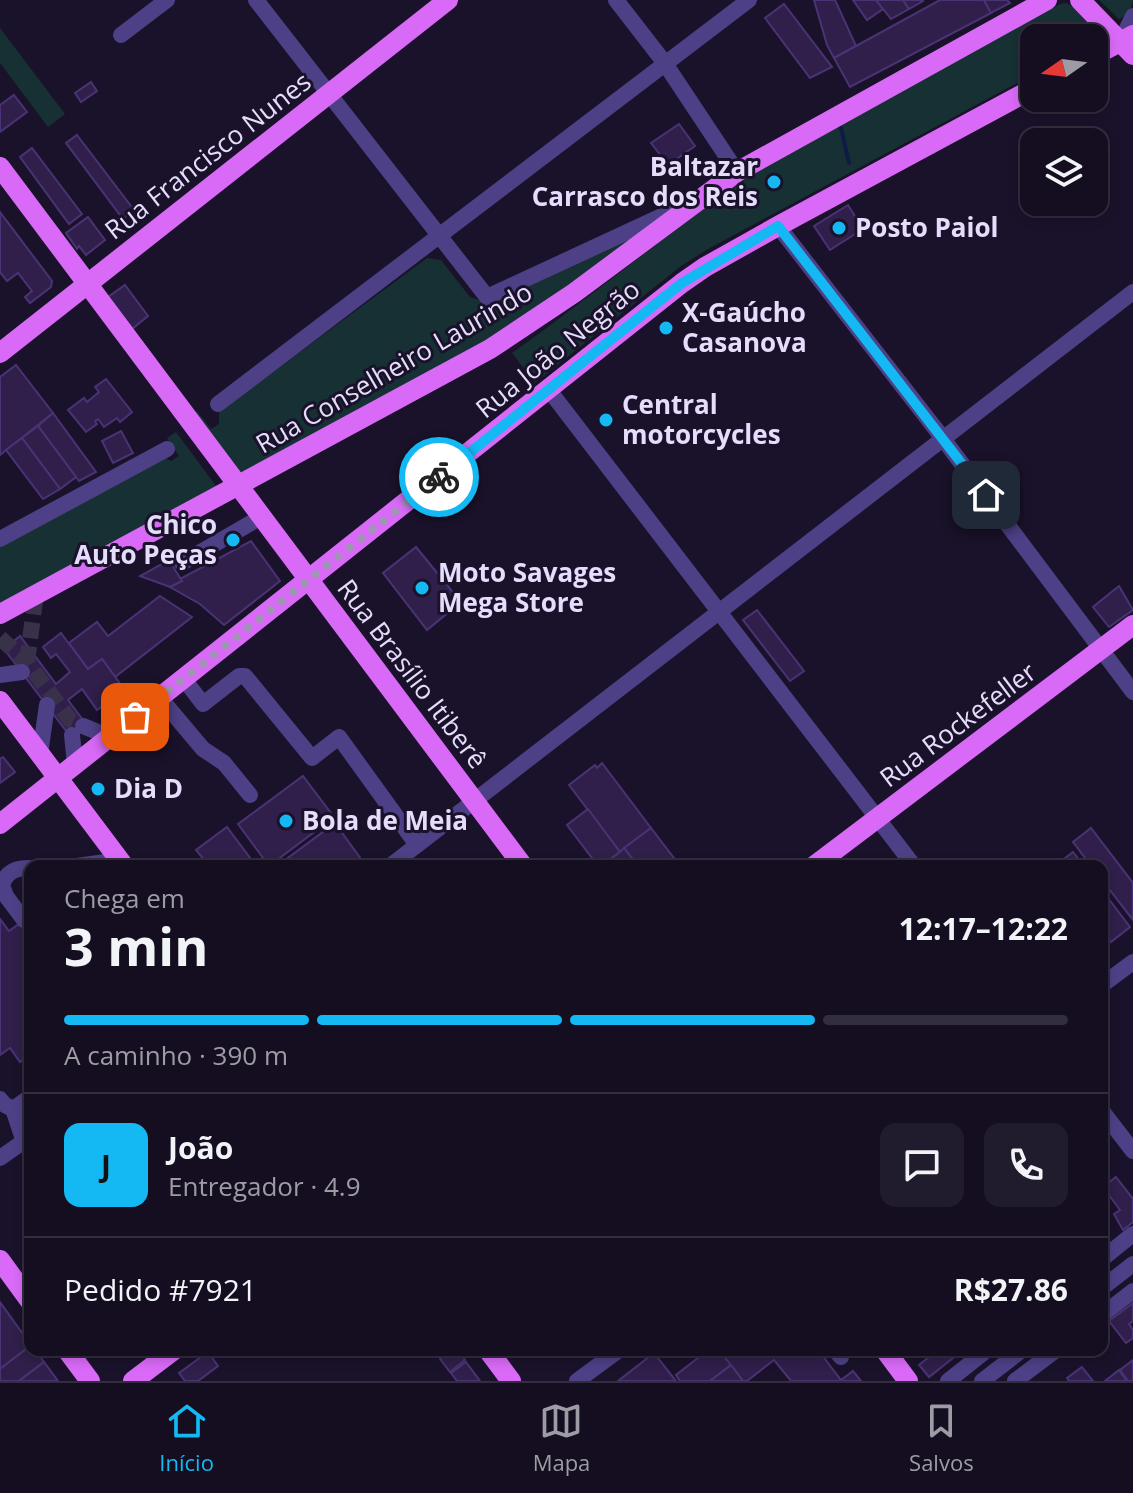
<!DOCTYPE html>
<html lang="pt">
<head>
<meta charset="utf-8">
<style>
	body { margin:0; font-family:"Open Sans",sans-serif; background:#211c2d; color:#f1f3f6; height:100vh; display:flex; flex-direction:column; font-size:30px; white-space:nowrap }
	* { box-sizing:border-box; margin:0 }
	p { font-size:26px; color:#9d9ca5 }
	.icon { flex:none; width:44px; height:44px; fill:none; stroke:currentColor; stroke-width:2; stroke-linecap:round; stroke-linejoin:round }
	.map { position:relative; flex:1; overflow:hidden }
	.drawer { position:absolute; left:24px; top:860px; width:1084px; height:496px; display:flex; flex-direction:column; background:#140e20; border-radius:16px; box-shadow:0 4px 12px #0003,0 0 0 2px #332e3e }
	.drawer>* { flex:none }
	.needle { width:52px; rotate:256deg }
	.controls { position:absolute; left:1020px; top:24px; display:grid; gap:16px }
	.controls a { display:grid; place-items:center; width:88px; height:88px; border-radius:16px; background:#140e20; box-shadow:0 4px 12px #0003,0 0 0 2px #332e3e; font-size:40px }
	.pin { position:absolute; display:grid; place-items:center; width:68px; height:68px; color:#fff; margin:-34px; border-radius:16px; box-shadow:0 4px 12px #0006 }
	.courier { position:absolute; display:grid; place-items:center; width:80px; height:80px; margin:-40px; border:6px solid #14b8f3; border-radius:50%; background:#fff; color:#222; box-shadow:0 2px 10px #0007 }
	.overview em { font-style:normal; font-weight:700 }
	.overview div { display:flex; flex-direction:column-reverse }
	.overview { display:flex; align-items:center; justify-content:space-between; height:136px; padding:0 40px }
	h1 { font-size:52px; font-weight:700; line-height:60px }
	.bar { display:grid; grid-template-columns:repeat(4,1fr); gap:12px 8px; align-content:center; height:96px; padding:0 40px }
	.bar i { height:10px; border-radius:6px; background:#332e3e }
	.bar .on { background:#14b8f3 }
	.bar p { grid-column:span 4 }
	.line { display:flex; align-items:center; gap:20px; padding:0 40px; border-top:2px solid #332e3e }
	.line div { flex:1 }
	.round { display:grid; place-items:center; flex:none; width:84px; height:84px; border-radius:16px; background:#211c2d }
	.menu { display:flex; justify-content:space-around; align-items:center; height:112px; border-top:2px solid #332e3e; background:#140e20; font-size:22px; color:#9d9ca5 }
	.menu a { display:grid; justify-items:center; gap:4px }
	.menu .on { color:#14b8f3 }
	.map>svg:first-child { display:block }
	.green { fill:#163034 }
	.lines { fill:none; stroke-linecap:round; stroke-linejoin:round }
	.stream { stroke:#0e1a47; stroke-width:4 }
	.building { fill:#2f1f4a; stroke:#4a3374; stroke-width:2 }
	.minor-tunnel { stroke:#39304a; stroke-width:16; stroke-dasharray:16 8; stroke-linecap:butt }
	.minor { stroke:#4e4086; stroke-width:16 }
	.major { stroke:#d96af7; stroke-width:20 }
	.done { stroke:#9f96b3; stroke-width:8; stroke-dasharray:0 14.4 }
	.route { stroke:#14b8f3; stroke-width:10 }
	.poi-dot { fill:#14b8f3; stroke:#1a122a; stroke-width:3 }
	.labels { text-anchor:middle; stroke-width:6; stroke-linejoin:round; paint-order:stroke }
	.street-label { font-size:26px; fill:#e6ddfd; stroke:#1a122a }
	.poi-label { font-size:26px; font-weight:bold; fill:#e6ddfd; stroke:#1a122a; text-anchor:start }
</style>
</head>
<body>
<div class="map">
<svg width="1133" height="1381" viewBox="0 0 1133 1381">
	<rect width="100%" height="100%" fill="#1a122a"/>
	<!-- green -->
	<g class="green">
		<path d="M1099 0H1133C1133 8 1126 16 1119 19Z"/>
		<path d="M1066 3 1072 6 1099 33 1097 40 1034 38V74L708 249 681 266 535 383 512 353C608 285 697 208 796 146L1060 4Z"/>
		<path d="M0 28 65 114 48 127 0 63Z"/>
		<path d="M644 231 486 346 239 475 189 416 197 411 211 429 219 424V412L427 258 441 260 470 297 489 303Z"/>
		<path d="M176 432 216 486 0 606V547L164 457 171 461 179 456 167 438Z"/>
	</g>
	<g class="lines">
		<!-- stream -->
		<path class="stream" d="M841 128 849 163"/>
	</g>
	<!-- building -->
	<g class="building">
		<path d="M814 0H835L856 46 834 58 827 45Z"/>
		<path d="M853 0H876L883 9 867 20Z"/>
		<path d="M876 0H903L909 9 891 19Z"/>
		<path d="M903 0H922L923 1 909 9Z"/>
		<path d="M940 0H984L991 13 850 87 834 58Z"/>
		<path d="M984 0H1007L1010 3 991 13Z"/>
		<path d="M784 4 832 67 810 78 765 18Z"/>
		<path d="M91 82 97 91 81 102 75 93Z"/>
		<path d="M14 95 27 112 0 132V105Z"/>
		<path d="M679 124 695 146 668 165 651 143Z"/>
		<path d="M77 135 134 210 123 219 66 143Z"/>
		<path d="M32 148 82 214 69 224 20 157Z"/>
		<path d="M848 205 863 229 830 250 814 226Z"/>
		<path d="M0 212 52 281 51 287 30 303 25 297 32 291 18 273 7 281 0 272Z"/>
		<path d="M88 217 105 240 86 255 79 246 77 249 66 233Z"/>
		<path d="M125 285 148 316 132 329 108 297Z"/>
		<path d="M16 365 53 413 0 455V377Z"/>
		<path d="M106 379 132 412 120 422 117 418 104 427 98 419 95 421 97 424 86 432 68 410 84 398 87 402 99 392 95 387Z"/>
		<path d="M53 413 96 472 79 481 38 426Z"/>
		<path d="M38 426 76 477 60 489 22 438Z"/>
		<path d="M121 431 133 453 113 463 102 441Z"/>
		<path d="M22 438 60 489 43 499 6 450Z"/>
		<path d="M251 541 280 581 224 625 200 604 170 587 182 581 180 579Z"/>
		<path d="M416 547 461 602 427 630 383 573Z"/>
		<path d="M169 560 182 581 170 587 140 576Z"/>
		<path d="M1119 586 1133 610 1109 627 1093 607Z"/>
		<path d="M160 596 192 617 115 677 102 659 88 669 69 643 97 622 108 636Z"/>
		<path d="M757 610 804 671 790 681 743 620Z"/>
		<path d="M61 633 88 669 102 659 124 689 97 710 82 689 68 700 86 724 70 736 4 649 20 636 56 684 70 672 56 654 51 658 43 647Z"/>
		<path d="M3 757 15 772 0 783V759Z"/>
		<path d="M602 763 651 828 620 852 569 785 595 765 597 768Z"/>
		<path d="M303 776 334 817 269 866 238 824Z"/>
		<path d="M588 809 620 852 601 866H598L567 825Z"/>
		<path d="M335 823 361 859 352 866H277Z"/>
		<path d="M227 827 256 866H209L196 850Z"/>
		<path d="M651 828 680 866H638L624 848Z"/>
		<path d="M1091 828 1133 883V920L1102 880V866H1091L1073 842Z"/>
		<path d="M624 848 638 866H601L620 852Z"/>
		<path d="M1073 852 1084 866H1055Z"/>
		<path d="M1102 890 1130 927 1111 942 1102 930Z"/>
		<path d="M30 916V1054L20 1062 10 1048 0 1055V919L9 931Z"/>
		<path d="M1116 1177 1133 1199V1222L1123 1230 1114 1214 1120 1210 1103 1187Z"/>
		<path d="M0 1302 30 1344V1346L0 1369Z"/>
		<path d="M1133 1303V1321L1129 1324 1133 1330V1338L1126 1343 1109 1321Z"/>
		<path d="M30 1346V1350H35L44 1362 19 1381H0V1369Z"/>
		<path d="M451 1350H458L465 1360 450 1372 440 1359Z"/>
		<path d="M708 1350H719L731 1365 710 1381H680L676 1375Z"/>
		<path d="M732 1350H818L841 1380 853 1371 861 1381H791L774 1360 747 1381H743L724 1356Z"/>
		<path d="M938 1350 962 1351 929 1377 919 1365Z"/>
		<path d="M208 1352 218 1366 198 1381H185L179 1373Z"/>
		<path d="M654 1353 676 1381H618Z"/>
		<path d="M1133 1360V1381H1128L1120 1370Z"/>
		<path d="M44 1362 58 1381H19Z"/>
		<path d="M466 1362 480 1381H457L451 1373Z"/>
		<path d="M731 1365 743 1381H710Z"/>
		<path d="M1082 1367 1093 1381H1069L1067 1378Z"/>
		<path d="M1119 1370 1127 1381H1105Z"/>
	</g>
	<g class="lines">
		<!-- minor-tunnel -->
		<g class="minor-tunnel">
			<path d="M0 638 27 662 70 720 83 726"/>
			<path d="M27 662 36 594"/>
		</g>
		<!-- minor -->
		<g class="minor">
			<path d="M256 0 487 297 679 208"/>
			<path d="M616 0 664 62 737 172"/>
			<path d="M121 35 167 0"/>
			<path d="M1121 41 1133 16"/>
			<path d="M778 226 938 432 1133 692"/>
			<path d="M549 390 914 866"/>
			<path d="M218 404 749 0"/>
			<path d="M0 539 167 449"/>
			<path d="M182 563 261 517"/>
			<path d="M0 675 22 672"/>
			<path d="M184 679 203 704 239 676H245L312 758 339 737 417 845"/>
			<path d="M160 698 203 749 224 763 250 795"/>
			<path d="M83 726 110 737"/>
			<path d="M72 735 75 764"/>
			<path d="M40 754 47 705"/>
			<path d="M77 866 120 860"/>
			<path d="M390 866 1133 292"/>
			<path d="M24 920 6 896 2 885C7 871 16 868 30 868"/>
			<path d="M1102 985 1133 962"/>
			<path d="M0 1099 5 1105 13 1109"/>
			<path d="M1102 1111 1133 1151"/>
			<path d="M24 1142 13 1109 30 1097"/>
			<path d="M0 1158 30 1137"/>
			<path d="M1102 1259 1133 1234"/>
			<path d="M1102 1288 1133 1264"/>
			<path d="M1102 1315 1133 1291"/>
			<path d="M835 1350 841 1357"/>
			<path d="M577 1381 619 1350"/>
			<path d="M948 1381 987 1350"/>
			<path d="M982 1381 1022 1350"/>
			<path d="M1015 1381 1056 1350"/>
		</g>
		<!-- major -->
		<g class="major">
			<path d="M1080 0 1133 55"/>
			<path d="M1094 56 1133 35"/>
			<path d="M0 167 523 866"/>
			<path d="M0 353 448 0"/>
			<path d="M0 614 490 349 574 293 737 172 1047 0"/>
			<path d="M0 701 124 866"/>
			<path d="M0 824 682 283 705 267 778 226 1034 88"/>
			<path d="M814 866 1133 625"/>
			<path d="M0 1260 30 1301"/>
			<path d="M67 1350 90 1381"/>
			<path d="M488 1350 511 1381"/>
			<path d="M885 1350 908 1381"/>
			<path d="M133 1381 174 1350"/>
		</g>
	</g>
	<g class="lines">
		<!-- done -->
		<path class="done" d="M135 717 439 477"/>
		<!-- route -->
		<path class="route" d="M439 477 682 283 778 226 986 495"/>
	</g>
	<!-- markers -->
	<g class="poi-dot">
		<circle cx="774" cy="182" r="8"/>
		<circle cx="839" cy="228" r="8"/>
		<circle cx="666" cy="328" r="8"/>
		<circle cx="606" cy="420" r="8"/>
		<circle cx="233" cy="540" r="8"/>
		<circle cx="422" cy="588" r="8"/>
		<circle cx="98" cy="789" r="8"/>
		<circle cx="286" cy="821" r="8"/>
	</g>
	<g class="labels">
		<!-- street labels -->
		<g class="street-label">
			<text transform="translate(208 156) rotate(-38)" y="9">Rua Francisco Nunes</text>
			<text transform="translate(558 349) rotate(-39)" y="9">Rua João Negrão</text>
			<text transform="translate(394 368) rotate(-30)" y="9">Rua Conselheiro Laurindo</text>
			<text transform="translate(412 674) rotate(53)" y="9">Rua Brasílio Itiberê</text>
			<text transform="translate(958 725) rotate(-37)" y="9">Rua Rockefeller</text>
		</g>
		<!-- poi labels -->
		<g class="poi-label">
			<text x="758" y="176" text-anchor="end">Baltazar<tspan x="758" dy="30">Carrasco dos Reis</tspan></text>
			<text x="855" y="237">Posto Paiol</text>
			<text x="682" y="322">X-Gaúcho<tspan x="682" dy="30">Casanova</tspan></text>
			<text x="622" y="414">Central<tspan x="622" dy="30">motorcycles</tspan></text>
			<text x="217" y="534" text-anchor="end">Chico<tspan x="217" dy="30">Auto Peças</tspan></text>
			<text x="438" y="582">Moto Savages<tspan x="438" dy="30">Mega Store</tspan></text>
			<text x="114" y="798">Dia D</text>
			<text x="302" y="830">Bola de Meia</text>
		</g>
	</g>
</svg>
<div class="controls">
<a><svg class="needle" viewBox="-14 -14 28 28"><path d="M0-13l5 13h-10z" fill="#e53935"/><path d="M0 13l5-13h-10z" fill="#9d9ca5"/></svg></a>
<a><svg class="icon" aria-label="layers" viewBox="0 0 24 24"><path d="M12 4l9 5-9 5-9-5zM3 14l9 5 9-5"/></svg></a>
</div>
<div class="pin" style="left:135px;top:717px;background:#ea580c"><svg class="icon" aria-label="bag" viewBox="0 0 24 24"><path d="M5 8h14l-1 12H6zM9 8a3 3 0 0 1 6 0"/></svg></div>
<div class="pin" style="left:986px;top:495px;background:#1f2937"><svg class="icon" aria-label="home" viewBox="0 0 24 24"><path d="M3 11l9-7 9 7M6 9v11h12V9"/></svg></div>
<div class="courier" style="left:439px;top:477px"><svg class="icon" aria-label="bike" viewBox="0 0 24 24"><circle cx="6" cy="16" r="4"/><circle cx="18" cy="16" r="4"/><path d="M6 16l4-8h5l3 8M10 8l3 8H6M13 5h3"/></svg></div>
<section class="drawer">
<div class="overview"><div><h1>3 min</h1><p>Chega em</p></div><em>12:17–12:22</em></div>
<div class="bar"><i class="on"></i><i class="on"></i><i class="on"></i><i></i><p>A caminho · 390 m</p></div>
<div class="line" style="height:144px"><b class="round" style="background:#14b8f3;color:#111">J</b><div><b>João</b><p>Entregador · 4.9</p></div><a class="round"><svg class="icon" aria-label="chat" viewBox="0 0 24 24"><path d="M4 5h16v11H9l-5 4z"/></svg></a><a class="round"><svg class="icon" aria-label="phone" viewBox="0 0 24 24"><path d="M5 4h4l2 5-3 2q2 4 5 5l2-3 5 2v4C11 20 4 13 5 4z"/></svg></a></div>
<div class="line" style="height:104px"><div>Pedido #7921</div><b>R$27.86</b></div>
</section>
</div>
<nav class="menu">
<a class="on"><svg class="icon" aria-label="home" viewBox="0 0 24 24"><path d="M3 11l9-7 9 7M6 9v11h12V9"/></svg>Início</a>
<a><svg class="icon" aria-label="map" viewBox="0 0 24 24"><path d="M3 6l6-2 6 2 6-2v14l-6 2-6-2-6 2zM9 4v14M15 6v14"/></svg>Mapa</a>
<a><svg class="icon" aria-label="saved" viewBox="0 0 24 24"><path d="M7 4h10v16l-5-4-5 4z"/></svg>Salvos</a>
</nav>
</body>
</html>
